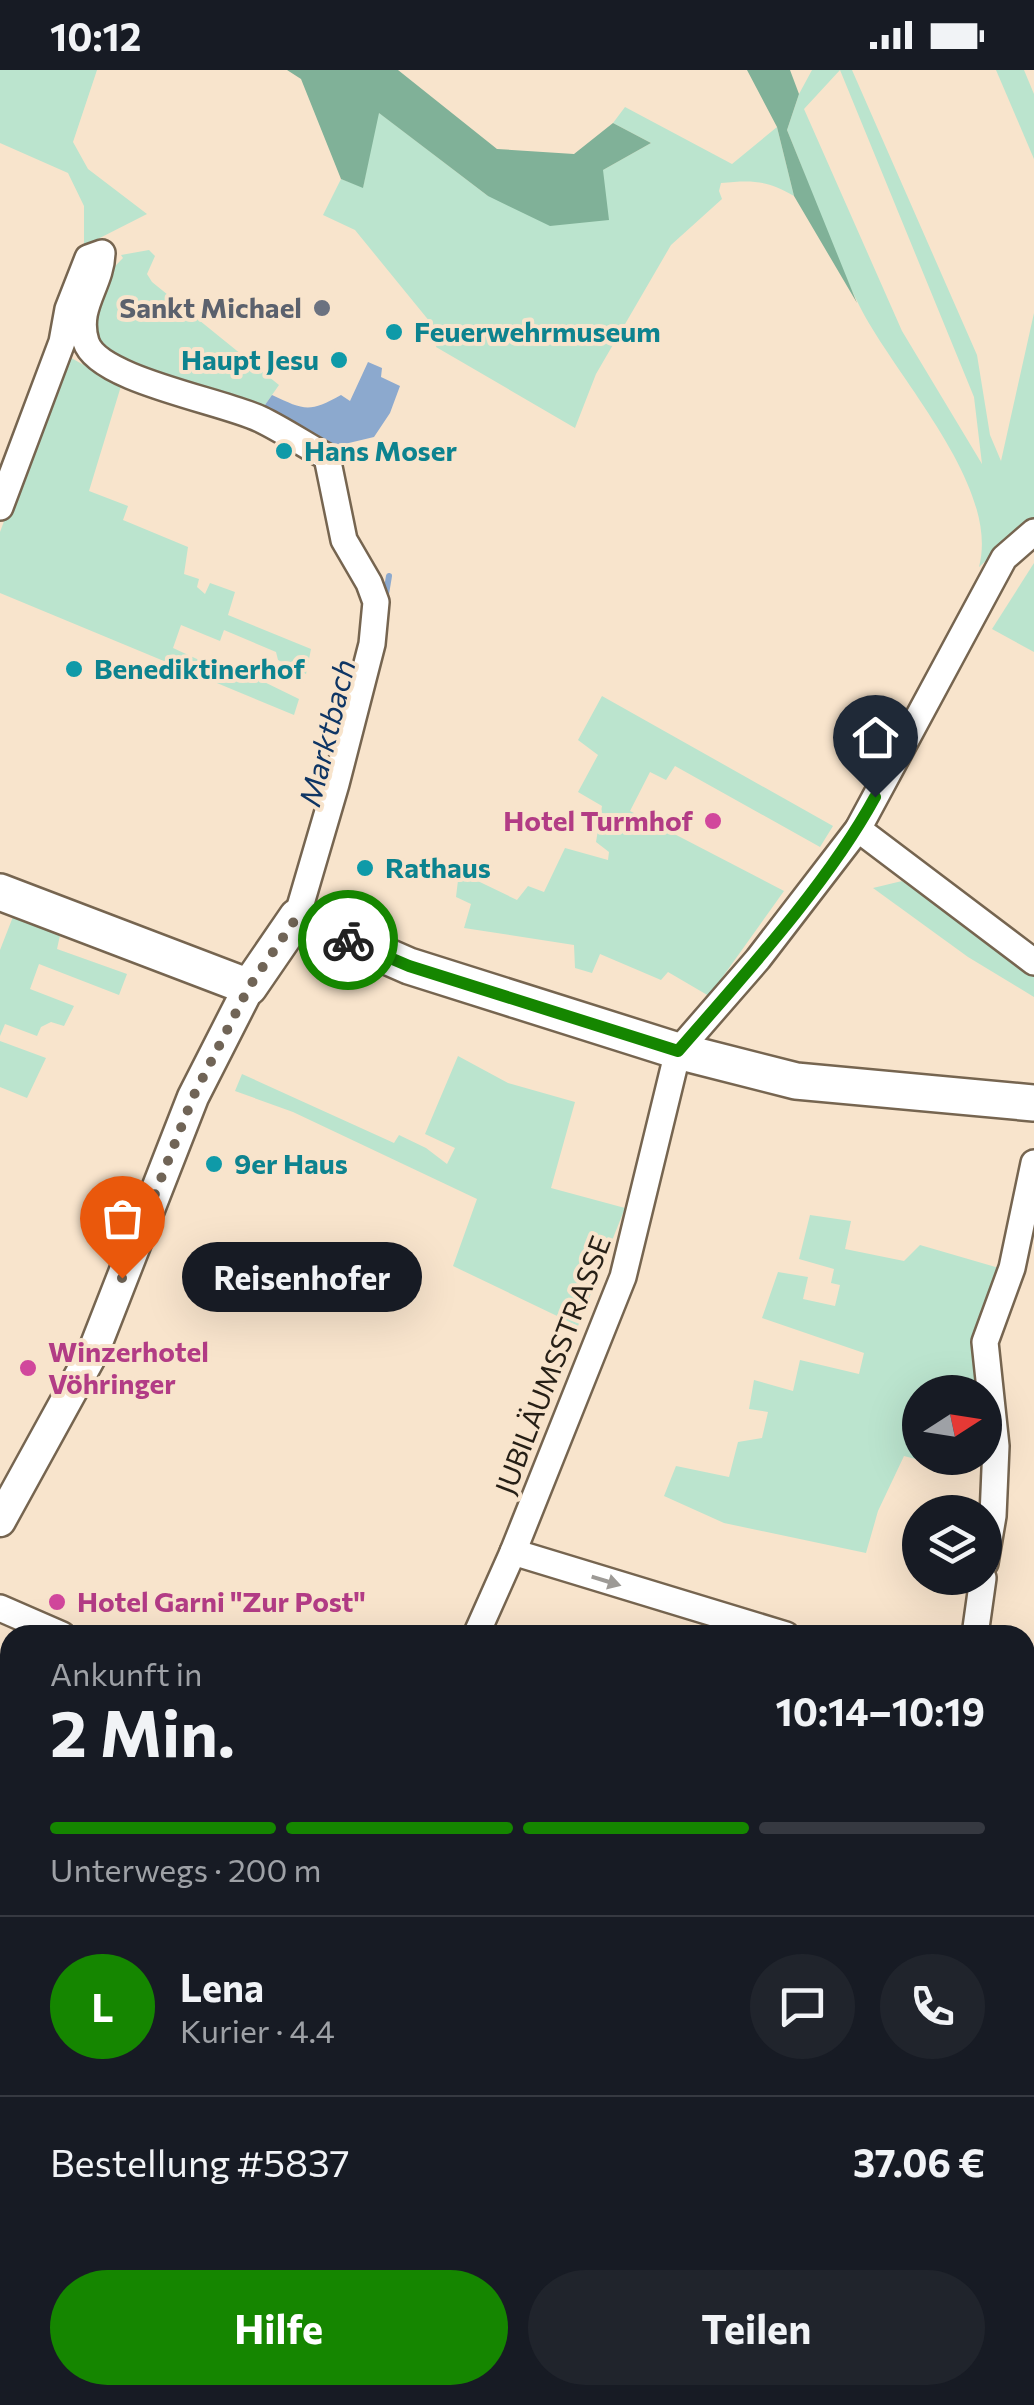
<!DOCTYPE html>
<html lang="de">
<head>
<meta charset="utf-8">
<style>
	body { margin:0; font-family:Commissioner,sans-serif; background:#20242c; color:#f1f3f6; height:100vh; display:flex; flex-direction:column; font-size:38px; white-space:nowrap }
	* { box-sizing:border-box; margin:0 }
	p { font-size:32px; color:#9ea1a6 }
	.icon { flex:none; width:55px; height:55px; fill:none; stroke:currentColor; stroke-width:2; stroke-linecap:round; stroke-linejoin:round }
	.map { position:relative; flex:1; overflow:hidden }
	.details { position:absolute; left:0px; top:1555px; width:1035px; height:780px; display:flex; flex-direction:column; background:#171b24; border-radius:30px 30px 0 0; box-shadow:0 10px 40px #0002 }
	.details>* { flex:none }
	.needle { width:65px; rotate:78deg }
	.buttons { position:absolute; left:902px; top:1305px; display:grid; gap:20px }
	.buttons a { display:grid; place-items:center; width:100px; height:100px; border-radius:50%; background:#171b24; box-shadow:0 10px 40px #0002; font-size:50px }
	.pin { position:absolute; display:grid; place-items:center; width:85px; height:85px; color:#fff; margin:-102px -42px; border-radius:50% 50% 50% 0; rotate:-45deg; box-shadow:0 0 10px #0007 }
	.pin .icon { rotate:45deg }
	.courier { position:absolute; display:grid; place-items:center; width:100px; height:100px; margin:-50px; border:8px solid #158600; border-radius:50%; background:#fff; color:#222; box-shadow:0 2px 12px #0007 }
	.bubble { position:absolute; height:70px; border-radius:35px; background:#171b24; box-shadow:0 10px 40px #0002; font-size:32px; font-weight:700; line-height:70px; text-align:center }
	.overview em { font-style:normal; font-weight:700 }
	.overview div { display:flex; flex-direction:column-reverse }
	.overview { display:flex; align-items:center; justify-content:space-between; height:170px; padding:0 50px }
	h1 { font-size:65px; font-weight:700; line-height:75px }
	.bar { display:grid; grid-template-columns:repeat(4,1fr); gap:15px 10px; align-content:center; height:120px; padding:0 50px }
	.bar i { height:12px; border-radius:8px; background:#363941 }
	.bar .current { background:#158600 }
	.bar p { grid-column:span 4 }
	.line { display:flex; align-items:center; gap:25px; padding:0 50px; border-top:2px solid #363941 }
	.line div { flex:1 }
	.round { display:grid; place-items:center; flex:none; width:105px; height:105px; border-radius:52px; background:#20242c }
	.button { display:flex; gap:20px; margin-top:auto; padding:20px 50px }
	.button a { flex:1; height:115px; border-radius:60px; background:#158600; color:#fff; font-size:40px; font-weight:700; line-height:115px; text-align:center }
	.button a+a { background:#20242c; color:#f1f3f6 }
	.status { display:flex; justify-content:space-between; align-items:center; height:70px; padding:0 50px; background:#171b24; direction:ltr }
	.status svg { height:28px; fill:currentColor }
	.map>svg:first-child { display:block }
	.green { fill:#bbe4ce; fill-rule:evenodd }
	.forest { fill:#80b198 }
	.water { fill:#8ca9ce }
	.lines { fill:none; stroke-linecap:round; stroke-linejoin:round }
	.stream { stroke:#8ca9ce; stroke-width:6 }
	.minor-casing { stroke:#766550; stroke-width:30 }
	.tertiary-casing { stroke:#766550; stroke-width:35 }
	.secondary-casing { stroke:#766550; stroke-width:40 }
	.minor { stroke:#fff; stroke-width:25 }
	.tertiary { stroke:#fff; stroke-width:30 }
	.secondary { stroke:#fff; stroke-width:35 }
	.oneway { fill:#9d9a96 }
	.done { stroke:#706456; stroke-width:10; stroke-dasharray:0 18 }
	.route { stroke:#158600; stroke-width:12 }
	.worship-dot { fill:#6b7280; stroke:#f8e4cc; stroke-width:4 }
	.culture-dot { fill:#0f9aa8; stroke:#f8e4cc; stroke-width:4 }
	.hotel-dot { fill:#d1479c; stroke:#f8e4cc; stroke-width:4 }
	.labels { text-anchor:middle; stroke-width:8; stroke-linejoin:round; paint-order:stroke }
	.worship-label { font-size:28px; font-weight:bold; fill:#5b616d; stroke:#f8e4cc; text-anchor:end }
	.culture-label { font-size:28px; font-weight:bold; fill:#0d838f; stroke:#f8e4cc; text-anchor:start }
	.hotel-label { font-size:28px; font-weight:bold; fill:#b23c85; stroke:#f8e4cc; text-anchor:start }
	.street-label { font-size:28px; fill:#261f16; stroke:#f8e4cc }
	.water-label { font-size:30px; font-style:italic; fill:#0e3564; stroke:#f8e4cc }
</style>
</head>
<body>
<div class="status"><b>10:12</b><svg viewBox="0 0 49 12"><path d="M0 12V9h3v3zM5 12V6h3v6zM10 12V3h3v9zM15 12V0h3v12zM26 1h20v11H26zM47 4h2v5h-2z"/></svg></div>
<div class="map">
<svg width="1034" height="2335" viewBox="0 0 1034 2335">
	<rect width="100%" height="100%" fill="#f8e4cc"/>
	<!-- green -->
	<g class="green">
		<path d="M0 0H97L73 72 88 99 147 144 84 176V136L68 103 0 73Z"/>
		<path d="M812 0H852L977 285 990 365 1001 391 1034 243V447L979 497C1001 414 891 303 857 231 830 176 810 116 787 60L799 24ZM840 0 974 327 982 394 902 261 804 39Z"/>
		<path d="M996 0H1024L1034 24V89Z"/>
		<path d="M625 37 732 94 777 57 794 126C767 110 752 110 721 113L719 121 722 129 671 175 596 304 575 358 436 277 439 263 355 160 323 145 341 109 363 117 378 42 488 126 603 100 651 73 613 53Z"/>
		<path d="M149 180 155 186 147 204 152 212 279 315 260 342 110 289C75 254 92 219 123 188L121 185Z"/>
		<path d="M66 285 121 316 89 421 128 436 123 450 188 477 184 504 199 509 197 517 205 524 210 513 235 522 228 545 311 579 306 604 278 590 276 582 224 560 220 571 181 555 173 578 247 612 250 605 299 629 294 645 0 523V462Z"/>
		<path d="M1034 493V582L992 559Z"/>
		<path d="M602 626 833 756 820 777 675 696 666 710 650 702 630 741 784 821 709 926 668 902 661 910 600 884 592 903 575 898 574 875 464 858 471 834 456 827 459 802 517 830 528 816 544 822 565 778 608 790 609 782 596 772 602 736 578 722 598 685 578 670Z"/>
		<path d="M902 811 1034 905V927L968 887 873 818Z"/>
		<path d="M16 839 62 856 57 879 127 904 119 925 39 894 30 919 74 936 64 956 51 952 41 957 37 966 5 954 0 966V880Z"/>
		<path d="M0 971 46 988 27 1028 0 1017Z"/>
		<path d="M458 986 508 1013 575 1032 551 1118 625 1138 578 1256 453 1196 477 1129 293 1042 235 1021 242 1004 394 1073 399 1065 426 1078 447 1094 455 1078 425 1064Z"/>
		<path d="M810 1145 851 1151 845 1179 904 1191 920 1175 999 1198 978 1257V1322H920V1388H930L927 1392 904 1386 878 1441 866 1483 724 1453 664 1426 676 1396 729 1407 738 1372 762 1368 768 1342 749 1339 754 1310 793 1321 800 1290 859 1304 864 1283 762 1248 778 1202 808 1207 803 1229 835 1236 840 1215 831 1213 834 1199 799 1189Z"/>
	</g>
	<!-- forest -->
	<g class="forest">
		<path d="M287 0H398L497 79 574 84 613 53 651 73 603 100 609 150 550 156 488 126 379 43 363 118 341 109 301 9Z"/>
		<path d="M747 0H790L799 24 787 60 857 233 794 126 777 57Z"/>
	</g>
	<!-- water -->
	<path class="water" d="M368 292 382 298 381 307 400 316 390 343 374 367 332 377 260 342 272 325C304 340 309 343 341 325L350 331Z"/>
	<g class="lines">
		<!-- stream -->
		<path class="stream" d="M385 530 389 506"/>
		<defs>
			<g id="minor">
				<path d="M0 437 62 272 68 239 88 188 102 183C101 216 75 237 86 272 98 310 223 331 260 349 283 360 305 375 327 387L344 470 369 513 376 532 372 574 336 714 297 847"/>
				<path d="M858 759 1034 892"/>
				<path d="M513 1482 786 1565"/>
				<path d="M985 1493 993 1446 996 1376 985 1272 1012 1198 1034 1093"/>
				<path d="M0 1538 62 1565"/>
				<path d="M476 1565 513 1482 623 1207 678 981 758 889 858 759 1004 488 1034 462"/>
				<path d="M975 1565 983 1508"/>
				<path d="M1025 1627 1034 1629"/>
				<path d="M1025 2252 1027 2335"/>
				<path d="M164 2335 168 2325"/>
				<path d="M548 2335 551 2325"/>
			</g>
			<path id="tertiary" d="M0 1451 94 1280 193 1027 249 917"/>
			<path id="secondary" d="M0 822 249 917 297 847 409 896 678 981 796 1011 1034 1033"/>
		</defs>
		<!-- minor casing -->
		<use href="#minor" class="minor-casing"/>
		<!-- tertiary casing -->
		<use href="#tertiary" class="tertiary-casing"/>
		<!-- secondary casing -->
		<use href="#secondary" class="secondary-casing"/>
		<!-- minor -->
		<use href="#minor" class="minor"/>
		<!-- tertiary -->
		<use href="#tertiary" class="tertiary"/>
		<!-- secondary -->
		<use href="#secondary" class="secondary"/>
	</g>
	<!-- one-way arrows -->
	<defs><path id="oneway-solid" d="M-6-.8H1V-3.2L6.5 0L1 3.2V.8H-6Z" transform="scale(2.5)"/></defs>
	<use class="oneway" href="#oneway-solid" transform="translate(606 1511) rotate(17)"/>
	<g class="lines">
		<!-- done -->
		<path class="done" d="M122 1208 193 1027 249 917 297 847 348 870"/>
		<!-- route -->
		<path class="route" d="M348 870 409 896 678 981C744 905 827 815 875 727"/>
	</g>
	<!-- markers -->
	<circle class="worship-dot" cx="322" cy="238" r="10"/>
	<g class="culture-dot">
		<circle cx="394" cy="262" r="10"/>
		<circle cx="339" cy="290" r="10"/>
		<circle cx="284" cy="381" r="10"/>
		<circle cx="74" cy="599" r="10"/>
		<circle cx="365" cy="798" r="10"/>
		<circle cx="214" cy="1094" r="10"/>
	</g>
	<g class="hotel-dot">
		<circle cx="713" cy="751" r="10"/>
		<circle cx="28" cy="1298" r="10"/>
		<circle cx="57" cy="1532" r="10"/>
	</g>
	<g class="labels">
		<!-- worship labels -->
		<g class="worship-label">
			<text x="302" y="248">Sankt Michael</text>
		</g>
		<!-- culture labels -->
		<g class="culture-label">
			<text x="414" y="272">Feuerwehrmuseum</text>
			<text x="319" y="300" text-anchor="end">Haupt Jesu</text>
			<text x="304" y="391">Hans Moser</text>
			<text x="94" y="609">Benediktinerhof</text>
			<text x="385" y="808">Rathaus</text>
			<text x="234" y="1104">9er Haus</text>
		</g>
		<!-- hotel labels -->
		<g class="hotel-label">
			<text x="693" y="761" text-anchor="end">Hotel Turmhof</text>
			<text x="48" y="1292">Winzerhotel<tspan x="48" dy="32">Vöhringer</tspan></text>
			<text x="77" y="1542">Hotel Garni "Zur Post"</text>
		</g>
		<!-- street labels -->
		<g class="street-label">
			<text transform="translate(553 1295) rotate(-69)" y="10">JUBILÄUMSSTRASSE</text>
		</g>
		<!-- water labels -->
		<g class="water-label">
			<text transform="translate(328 663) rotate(-76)" y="10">Marktbach</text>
		</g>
	</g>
</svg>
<div class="buttons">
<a><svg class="needle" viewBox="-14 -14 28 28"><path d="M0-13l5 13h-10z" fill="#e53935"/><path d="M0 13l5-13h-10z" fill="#9ea1a6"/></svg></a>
<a><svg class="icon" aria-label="layers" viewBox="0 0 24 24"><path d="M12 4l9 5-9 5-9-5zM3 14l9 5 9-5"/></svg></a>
</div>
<div class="pin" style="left:122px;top:1208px;background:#ea580c"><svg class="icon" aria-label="bag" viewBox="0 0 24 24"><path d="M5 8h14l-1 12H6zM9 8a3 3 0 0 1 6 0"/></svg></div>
<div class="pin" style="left:875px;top:727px;background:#1f2937"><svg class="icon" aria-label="home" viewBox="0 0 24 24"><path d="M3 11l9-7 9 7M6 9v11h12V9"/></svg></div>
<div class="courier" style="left:348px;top:870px"><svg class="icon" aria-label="bike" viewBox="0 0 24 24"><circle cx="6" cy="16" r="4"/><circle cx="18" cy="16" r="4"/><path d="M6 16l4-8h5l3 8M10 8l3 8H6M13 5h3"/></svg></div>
<div class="bubble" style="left:182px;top:1172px;width:240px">Reisenhofer</div>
<section class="details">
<div class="overview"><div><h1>2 Min.</h1><p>Ankunft in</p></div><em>10:14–10:19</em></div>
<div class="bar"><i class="current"></i><i class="current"></i><i class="current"></i><i></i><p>Unterwegs · 200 m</p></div>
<div class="line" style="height:180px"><b class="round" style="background:#158600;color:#fff">L</b><div><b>Lena</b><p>Kurier · 4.4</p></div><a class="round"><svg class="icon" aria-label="chat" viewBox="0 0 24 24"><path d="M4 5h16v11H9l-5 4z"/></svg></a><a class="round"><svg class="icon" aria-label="phone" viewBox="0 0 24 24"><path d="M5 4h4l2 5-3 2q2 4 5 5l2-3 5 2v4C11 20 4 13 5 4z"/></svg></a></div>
<div class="line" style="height:130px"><div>Bestellung #5837</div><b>37.06 €</b></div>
<div class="button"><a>Hilfe</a><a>Teilen</a></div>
</section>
</div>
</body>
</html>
